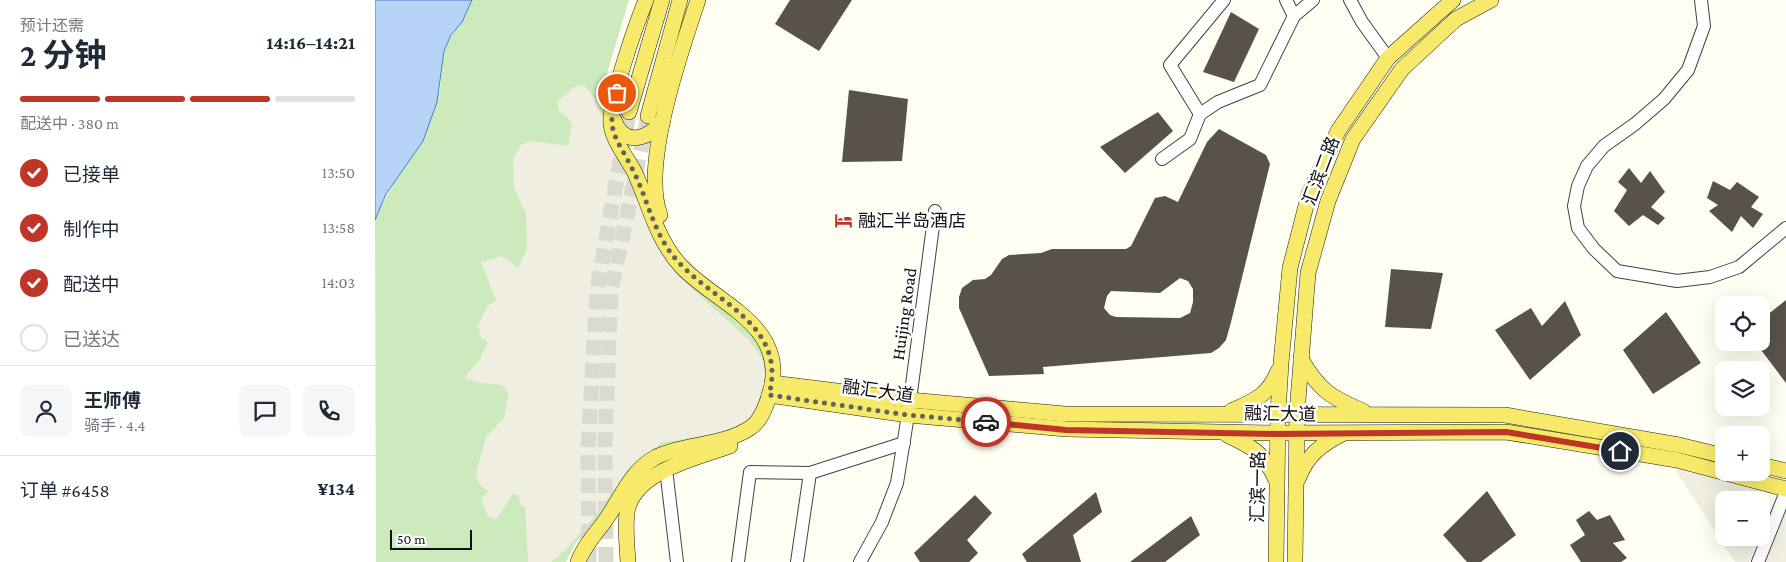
<!DOCTYPE html>
<html lang="zh">
<head>
<meta charset="utf-8">
<style>
	body { margin:0; font-family:"Crimson Pro","Noto Sans SC",serif; background:#f6f6f7; color:#1f2937; height:100vh; display:flex; flex-direction:column; font-size:19px; white-space:nowrap }
	* { box-sizing:border-box; margin:0 }
	p { font-size:16px; color:#747a83 }
	.icon { flex:none; width:28px; height:28px; fill:none; stroke:currentColor; stroke-width:2; stroke-linecap:round; stroke-linejoin:round }
	.map { position:relative; flex:1; overflow:hidden }
	.side { display:flex; flex-direction:column; background:#fff; width:375px }
	.side>* { flex:none }
	.tools { position:absolute; left:1340px; top:296px; display:grid; gap:10px }
	.tools a { display:grid; place-items:center; width:55px; height:55px; border-radius:10px; background:#fff; box-shadow:0 5px 20px #0002; font-size:25px }
	.scale { position:absolute; left:15px; bottom:12px; width:82px; box-sizing:border-box; padding-left:5px; border:2px solid #0f0f0f; border-top:0; font-size:14px; line-height:18px; white-space:nowrap; color:#0f0f0f; -webkit-text-stroke:4px #fff; paint-order:stroke }
	.pin { position:absolute; display:grid; place-items:center; width:42px; height:42px; color:#fff; margin:-21px; border:2px solid #fff; border-radius:50%; box-shadow:0 1px 5px #0007 }
	.courier { position:absolute; display:grid; place-items:center; width:50px; height:50px; margin:-25px; border:4px solid #bf3527; border-radius:50%; background:#fff; color:#222; box-shadow:0 1px 6px #0007 }
	.summary em { font-style:normal; font-weight:700 }
	.summary div { display:flex; flex-direction:column-reverse }
	.summary { display:flex; align-items:center; justify-content:space-between; height:85px; padding:0 20px }
	h1 { font-size:32px; font-weight:700; line-height:38px }
	.bar { display:grid; grid-template-columns:repeat(4,1fr); gap:8px 5px; align-content:center; height:60px; padding:0 20px }
	.bar i { height:6px; border-radius:4px; background:#e0e1e3 }
	.bar .current { background:#bf3527 }
	.bar p { grid-column:span 4 }
	.line { display:flex; align-items:center; gap:12px; padding:0 20px; border-top:1px solid #e0e1e3 }
	.line div { flex:1 }
	.round { display:grid; place-items:center; flex:none; width:52px; height:52px; border-radius:10px; background:#f6f6f7 }
	ol { padding:0 20px; list-style:none }
	li { display:flex; align-items:center; gap:15px; height:55px }
	li p { margin-inline-start:auto }
	li .icon { padding:5px; border-radius:50%; background:#bf3527; color:#fff; stroke-width:4 }
	li:last-child { color:#747a83 }
	li i { width:28px; height:28px; border:2px solid #e0e1e3; border-radius:50% }
	main { display:flex; flex:1; min-height:0 }
	.map>svg:first-child { display:block }
	.green { fill:#cceabb }
	.plaza { fill:#f0eee0 }
	.water { fill:#b6d5f6; stroke:#3e7fcd }
	.building { fill:#58524b; fill-rule:evenodd }
	.lines { fill:none; stroke-linecap:round; stroke-linejoin:round }
	.major-tunnel { stroke:#dbdad0; stroke-width:15; stroke-dasharray:15 8; stroke-linecap:butt }
	.minor-casing { stroke:#424242; stroke-width:14 }
	.major-casing { stroke:#202020; stroke-width:16 }
	.minor { stroke:#fff; stroke-width:12 }
	.major { stroke:#f7e969; stroke-width:15 }
	.done { stroke:#63635e; stroke-width:5; stroke-dasharray:0 9 }
	.route { stroke:#bf3527; stroke-width:6 }
	.labels { text-anchor:middle; stroke-width:5; stroke-linejoin:round; paint-order:stroke }
	.street-label { font-size:18px; fill:#0f0f0f; stroke:#fff }
	.poi-label { font-size:18px; fill:#0f0f0f; stroke:#fff; text-anchor:start }
</style>
</head>
<body>
<main>
<section class="side">
<div class="summary"><div><h1>2 分钟</h1><p>预计还需</p></div><em>14:16–14:21</em></div>
<div class="bar"><i class="current"></i><i class="current"></i><i class="current"></i><i></i><p>配送中 · 380 m</p></div>
<ol>
<li><svg class="icon" aria-label="check" viewBox="0 0 24 24"><path d="M5 12l5 5 9-10"/></svg>已接单<p>13:50</p></li>
<li><svg class="icon" aria-label="check" viewBox="0 0 24 24"><path d="M5 12l5 5 9-10"/></svg>制作中<p>13:58</p></li>
<li><svg class="icon" aria-label="check" viewBox="0 0 24 24"><path d="M5 12l5 5 9-10"/></svg>配送中<p>14:03</p></li>
<li><i></i>已送达</li>
</ol>
<div class="line" style="height:90px"><a class="round"><svg class="icon" aria-label="person" viewBox="0 0 24 24"><circle cx="12" cy="8" r="4"/><path d="M4 21q1-7 8-7t8 7"/></svg></a><div><b>王师傅</b><p>骑手 · 4.4</p></div><a class="round"><svg class="icon" aria-label="chat" viewBox="0 0 24 24"><path d="M4 5h16v11H9l-5 4z"/></svg></a><a class="round"><svg class="icon" aria-label="phone" viewBox="0 0 24 24"><path d="M5 4h4l2 5-3 2q2 4 5 5l2-3 5 2v4C11 20 4 13 5 4z"/></svg></a></div>
<div class="line" style="height:65px"><div>订单 #6458</div><b>¥134</b></div>
</section>
<div class="map">
<svg width="1411" height="562" viewBox="0 0 1411 562">
	<rect width="100%" height="100%" fill="#fffef2"/>
	<!-- green -->
	<path class="green" d="M97 0H254L229 83 228 101 269 183 276 224 364 318 380 338 394 365 380 416 344 437 293 444 274 457 224 523 201 542 191 562H1L0 220C18 180 44 144 61 104 68 88 65 67 70 51 75 32 92 19 97 0Z"/>
	<!-- plaza -->
	<g class="plaza">
		<path d="M209 85 219 98 272 222 291 260 304 277 374 340 390 363 392 383 383 407 368 424 349 432 286 443 255 467 221 515 192 548 176 562H153L150 506H146L143 495 138 494 121 520 113 516 106 500 113 491 104 484 101 473 111 437 129 418 134 393 127 385 106 383 89 378 105 359 113 342 105 336 103 325 113 306 121 300 106 262 127 256 143 268 152 248 151 214 139 187 138 159 146 145 156 141 193 146 197 125 194 119 184 111 182 102 199 87Z"/>
		<path d="M1299 468 1385 490 1391 496 1394 507 1386 531V500H1349V538H1384L1374 562H1360Z"/>
		<path d="M1411 512V562H1391L1410 513Z"/>
	</g>
	<!-- water -->
	<path class="water" d="M0 0H97L87 22 76 35 69 51 62 102 48 141 11 194 0 220Z"/>
	<!-- building -->
	<g class="building">
		<path d="M415 0H477L444 51 400 24Z"/>
		<path d="M856 12 884 29 859 82 828 72Z"/>
		<path d="M474 90 533 99 527 161 467 162Z"/>
		<path d="M783 112 798 131 750 173 725 147Z"/>
		<path d="M844 129 891 155 895 164 856 322 851 340 844 348 836 353 668 367 669 374 614 376 584 308V297L587 288 598 280 610 279 616 275 627 259 634 255 666 253 677 249H751L756 246 780 198 790 196 803 202 832 142ZM805 278 813 281 818 289V302L815 313 805 318 741 317 735 315 729 308 732 296 736 291 785 293Z"/>
		<path d="M1254 168 1266 183 1275 171 1290 192 1276 207 1290 218 1283 225 1268 215 1254 226 1239 211 1252 190 1243 182Z"/>
		<path d="M1338 181 1355 190 1362 182 1384 197 1376 207 1388 214 1378 228 1366 216 1357 232 1334 211 1343 205 1332 198Z"/>
		<path d="M1016 269 1068 273 1056 329 1010 327Z"/>
		<path d="M1411 300V383L1380 342H1386V320Z"/>
		<path d="M1190 301 1206 335 1155 380 1120 330 1156 308 1167 326Z"/>
		<path d="M1291 312 1326 363 1278 394 1248 350Z"/>
		<path d="M1112 491 1141 535 1106 562H1092L1068 535Z"/>
		<path d="M721 492 727 512 698 535 706 562H652L647 554Z"/>
		<path d="M600 495 617 513 592 540 603 553 594 562H545L539 553Z"/>
		<path d="M1214 511 1222 520 1235 515 1250 540 1238 543 1252 558 1246 562H1206L1195 545 1210 535 1201 520Z"/>
		<path d="M816 516 825 535 790 562H755Z"/>
	</g>
	<g class="lines">
		<!-- major-tunnel -->
		<g class="major-tunnel">
			<path d="M214 562 213 448 222 289 254 112"/>
			<path d="M231 562 230 444 236 291 273 116"/>
		</g>
		<defs>
			<g id="minor">
				<path d="M911 0 919 16"/>
				<path d="M975 0 987 22 1013 58"/>
				<path d="M1326 0 1329 26 1313 70 1289 99 1260 124 1229 146 1212 166 1203 186 1199 206 1203 228 1219 249 1242 271 1302 281 1335 277 1364 267 1411 228"/>
				<path d="M825 114 795 65 849 0"/>
				<path d="M787 159 815 139 825 114 843 102 885 85 919 16 938 0"/>
				<path d="M291 469 302 562"/>
				<path d="M435 473 529 443"/>
				<path d="M363 562 375 472 435 473 422 562"/>
				<path d="M485 562 507 522 522 483 533 415 560 211"/>
				<path d="M1383 562 1411 492"/>
			</g>
			<g id="major">
				<path d="M254 112 287 0"/>
				<path d="M273 116 305 0"/>
				<path d="M239 120C249 148 274 139 288 120"/>
				<path d="M285 215C266 165 306 51 323 0"/>
				<path d="M926 359C944 390 955 397 988 411"/>
				<path d="M397 383 535 400 690 414 1130 415 1304 445 1349 456"/>
				<path d="M394 395 533 415 691 429 903 433 1131 432 1302 460 1411 489"/>
				<path d="M856 411C879 401 893 396 903 371"/>
				<path d="M852 435C878 447 889 453 901 480"/>
				<path d="M1386 465 1411 471"/>
				<path d="M923 479C932 456 945 445 967 434"/>
				<path d="M203 562C210 543 223 532 234 515 247 495 258 469 281 457 310 443 348 446 375 428 387 421 394 398 397 385 408 323 339 302 306 266 281 239 274 203 259 171 251 156 238 141 236 124 233 104 262 22 271 0"/>
				<path d="M253 562C252 546 250 528 252 512 259 471 322 458 355 446"/>
				<path d="M901 562 903 413 906 363 915 268 934 194 963 131 1013 58 1078 0"/>
				<path d="M920 562 922 413 933 273 953 201 978 139 1027 69 1081 19 1116 0"/>
			</g>
		</defs>
		<!-- minor casing -->
		<use href="#minor" class="minor-casing"/>
		<!-- major casing -->
		<use href="#major" class="major-casing"/>
		<!-- minor -->
		<use href="#minor" class="minor"/>
		<!-- major -->
		<use href="#major" class="major"/>
	</g>
	<g class="lines">
		<!-- done -->
		<path class="done" d="M242 93C230 132 241 136 258 170 271 196 277 225 293 249 328 301 414 318 394 395L533 415 611 422"/>
		<!-- route -->
		<path class="route" d="M611 422 691 430 903 434 1131 432 1245 451"/>
	</g>
	<!-- icons -->
	<defs>
		<symbol id="hotel-bare" viewBox="-9 -9 18 18"><path d="M-6-4.5h1.5V1H6V5H4.5V3h-9V5H-6ZM-4 0a1.8 1.8 0 1 1 3.6 0ZM.5 0V-2.5h3Q6-2.5 6 0Z" fill="#bf3527" stroke="#fff" stroke-width="2.5" paint-order="stroke"/></symbol>
	</defs>
	<g fill-rule="evenodd">
		<use href="#hotel-bare" x="456" y="208" width="25" height="25"/>
	</g>
	<g class="labels">
		<!-- street labels -->
		<g class="street-label">
			<text transform="translate(946 171) rotate(-69)" y="6">汇滨二路</text>
			<text transform="translate(529 314) rotate(-82)" y="6">Huijing Road</text>
			<text transform="translate(503 391) rotate(8)" y="6">融汇大道</text>
			<text transform="translate(905 414) rotate(1)" y="6">融汇大道</text>
			<text transform="translate(883 487) rotate(-89)" y="6">汇滨一路</text>
		</g>
		<!-- poi labels -->
		<g class="poi-label">
			<text x="483" y="227">融汇半岛酒店</text>
		</g>
	</g>
</svg>
<div class="tools">
<a><svg class="icon" aria-label="locate" viewBox="0 0 24 24"><circle cx="12" cy="12" r="6"/><path d="M12 2v4M12 18v4M2 12h4M18 12h4"/></svg></a>
<a><svg class="icon" aria-label="layers" viewBox="0 0 24 24"><path d="M12 4l9 5-9 5-9-5zM3 14l9 5 9-5"/></svg></a>
<a>+</a>
<a>−</a>
</div>
<div class="scale">50 m</div>
<div class="pin" style="left:242px;top:93px;background:#ea580c"><svg class="icon" aria-label="bag" viewBox="0 0 24 24"><path d="M5 8h14l-1 12H6zM9 8a3 3 0 0 1 6 0"/></svg></div>
<div class="pin" style="left:1245px;top:451px;background:#1f2937"><svg class="icon" aria-label="home" viewBox="0 0 24 24"><path d="M3 11l9-7 9 7M6 9v11h12V9"/></svg></div>
<div class="courier" style="left:611px;top:422px"><svg class="icon" aria-label="car" viewBox="0 0 24 24"><path d="M5 17H2v-5l4-1 3-4h7l3 4 3 1v5h-3M9 17h6M6 11h13"/><circle cx="7" cy="17" r="2"/><circle cx="17" cy="17" r="2"/></svg></div>
</div>
</main>
</body>
</html>
